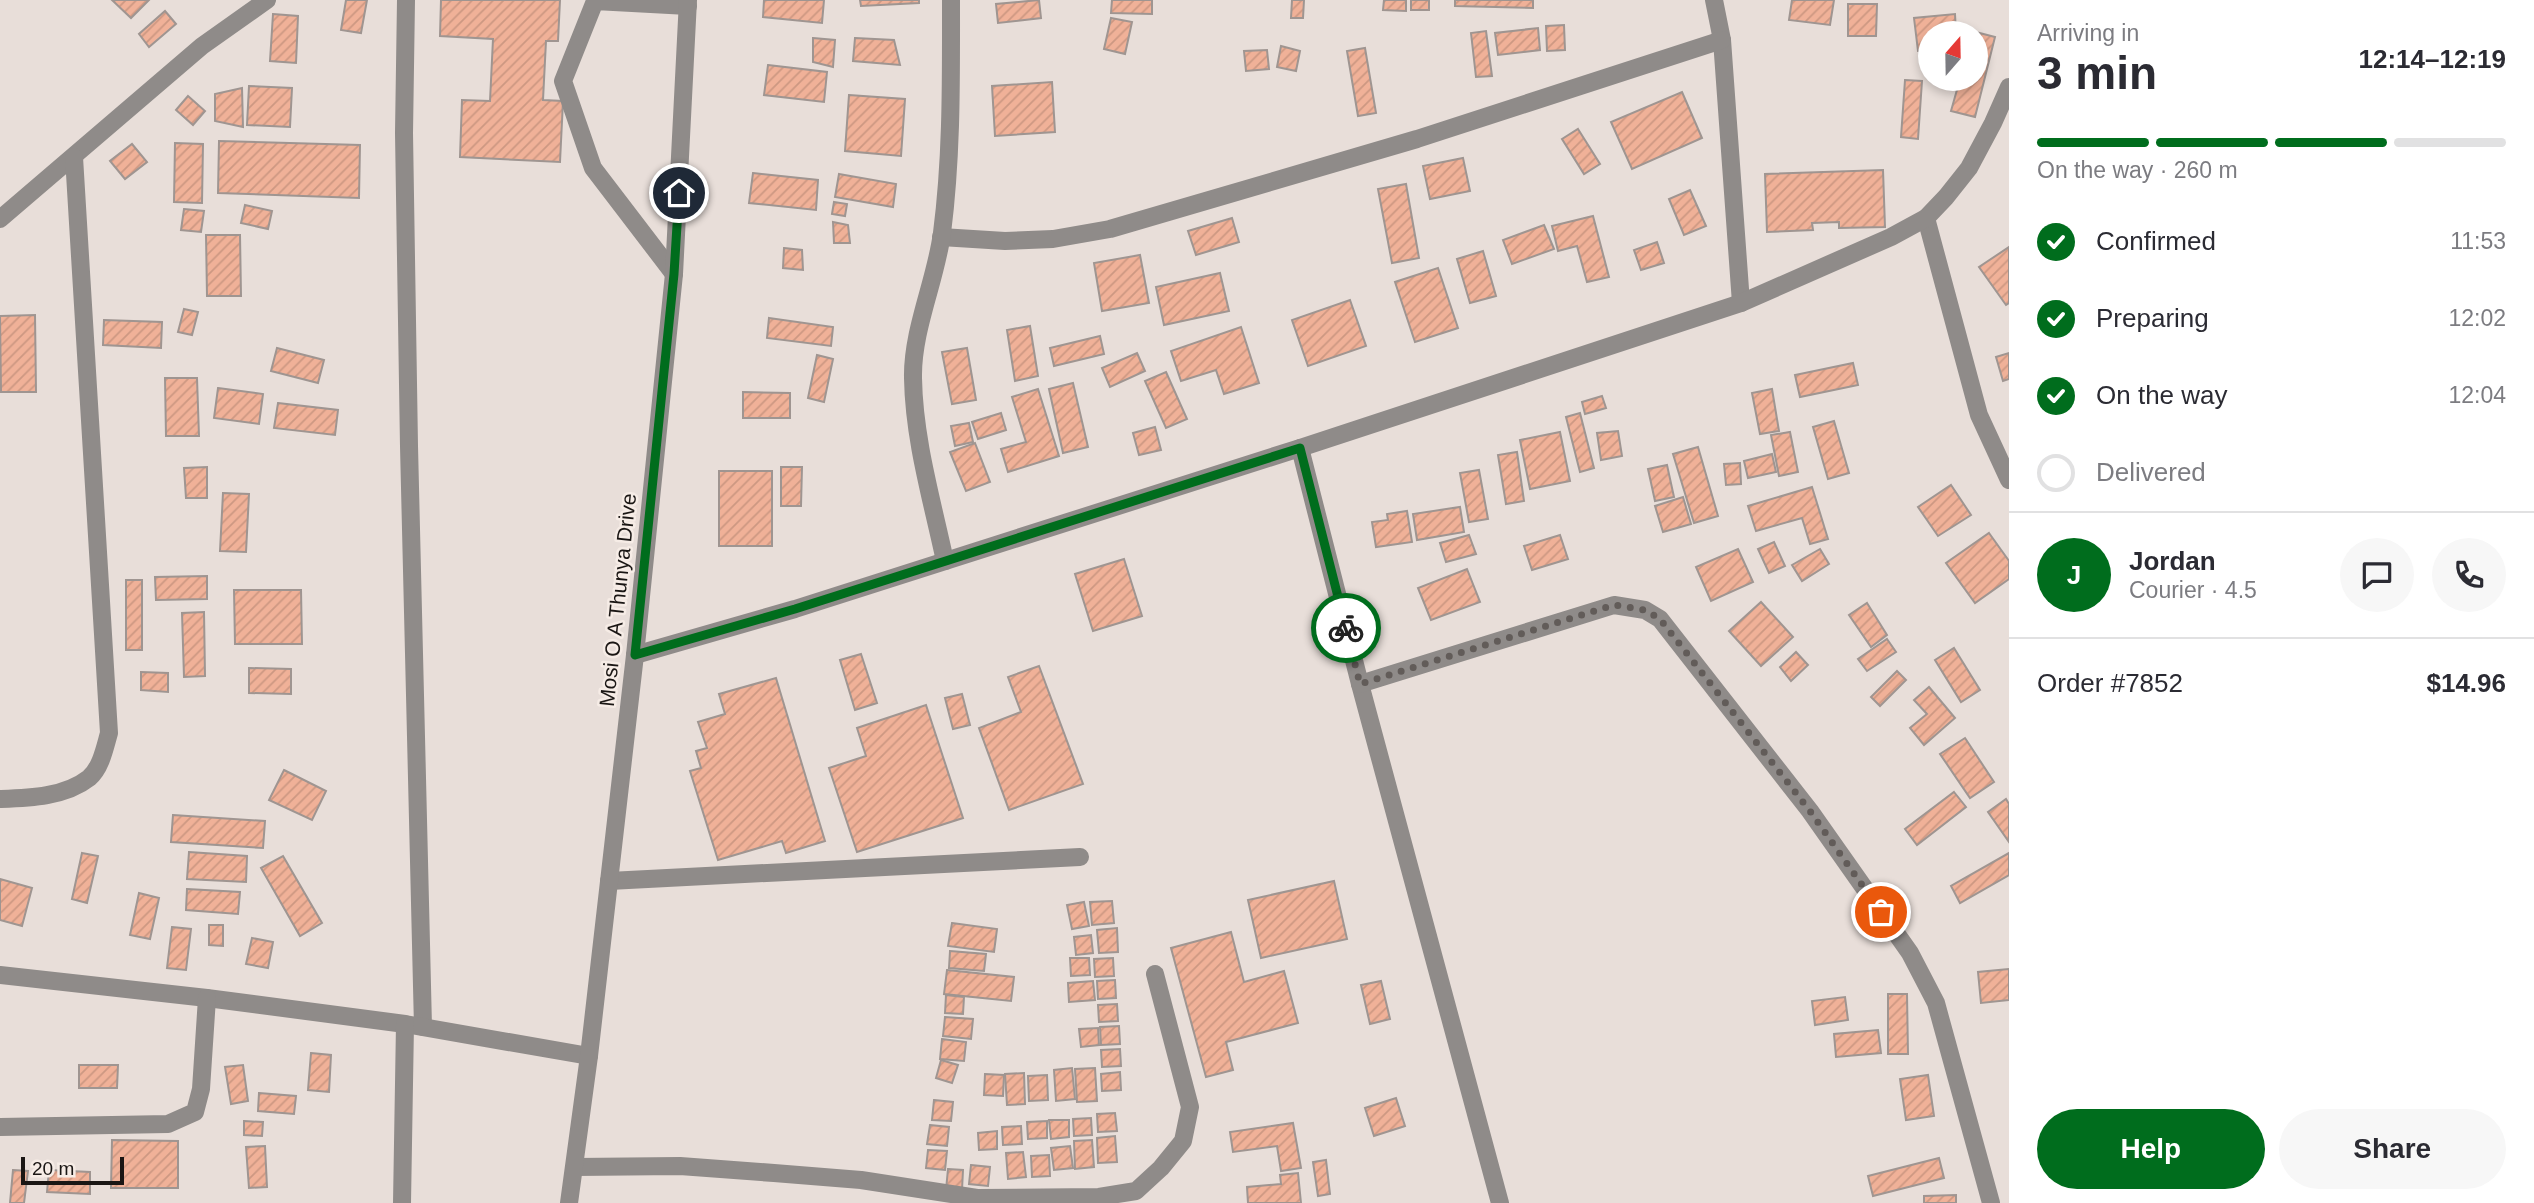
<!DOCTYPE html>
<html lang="en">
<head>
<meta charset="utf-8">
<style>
	body { margin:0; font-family:Arial,sans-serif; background:#f7f7f7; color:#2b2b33; height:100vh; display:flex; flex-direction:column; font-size:26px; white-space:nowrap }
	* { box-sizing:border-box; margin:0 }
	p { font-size:23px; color:#7c7c81 }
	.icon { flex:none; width:38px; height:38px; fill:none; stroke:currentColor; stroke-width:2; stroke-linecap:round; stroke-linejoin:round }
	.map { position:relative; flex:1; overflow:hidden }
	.side { display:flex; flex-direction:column; background:#fff; width:525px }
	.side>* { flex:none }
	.needle { width:46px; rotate:20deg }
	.buttons { position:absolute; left:1918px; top:21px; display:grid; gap:14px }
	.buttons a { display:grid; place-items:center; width:70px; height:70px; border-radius:50%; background:#fff; box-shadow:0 4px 10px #0003; font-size:35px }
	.scale { position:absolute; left:21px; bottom:18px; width:103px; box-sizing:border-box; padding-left:7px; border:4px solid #1a1614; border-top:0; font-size:19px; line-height:24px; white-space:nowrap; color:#1a1614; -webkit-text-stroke:5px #f6ece6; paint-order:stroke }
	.pin { position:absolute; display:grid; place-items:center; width:60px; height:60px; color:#fff; margin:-30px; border:4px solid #fff; border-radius:50%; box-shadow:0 2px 7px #0007 }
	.courier { position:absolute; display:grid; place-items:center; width:70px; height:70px; margin:-35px; border:5px solid #006d1d; border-radius:50%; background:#fff; color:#222; box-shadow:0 2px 9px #0007 }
	.summary em { font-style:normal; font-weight:700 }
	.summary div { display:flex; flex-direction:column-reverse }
	.summary { display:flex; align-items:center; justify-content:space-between; height:119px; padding:0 28px }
	h1 { font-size:46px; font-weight:700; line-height:52px }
	.bar { display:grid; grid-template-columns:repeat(4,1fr); gap:10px 7px; align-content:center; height:84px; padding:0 28px }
	.bar i { height:9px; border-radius:5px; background:#e1e1e2 }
	.bar .selected { background:#006d1d }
	.bar p { grid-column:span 4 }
	.line { display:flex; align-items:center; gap:18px; padding:0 28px; border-top:2px solid #e1e1e2 }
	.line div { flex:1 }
	.round { display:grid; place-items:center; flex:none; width:74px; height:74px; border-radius:37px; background:#f7f7f7 }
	ol { padding:0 28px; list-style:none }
	li { display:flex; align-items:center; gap:21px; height:77px }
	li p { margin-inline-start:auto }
	li .icon { padding:7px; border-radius:50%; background:#006d1d; color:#fff; stroke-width:4 }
	li:last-child { color:#7c7c81 }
	li i { width:38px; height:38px; border:4px solid #e1e1e2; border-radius:50% }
	.button { display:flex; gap:14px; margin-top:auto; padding:14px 28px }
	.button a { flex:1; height:80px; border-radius:42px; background:#006d1d; color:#fff; font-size:28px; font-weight:700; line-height:80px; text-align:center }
	.button a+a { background:#f7f7f7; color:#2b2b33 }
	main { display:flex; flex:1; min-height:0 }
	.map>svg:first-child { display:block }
	.building { fill:url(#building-hatch); stroke:#9f9591; stroke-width:2 }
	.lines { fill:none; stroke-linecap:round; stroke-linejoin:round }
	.minor { stroke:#8f8b89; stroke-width:18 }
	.done { stroke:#625c59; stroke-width:7; stroke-dasharray:0 12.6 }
	.route { stroke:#006d1d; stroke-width:9 }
	.labels { text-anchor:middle; stroke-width:5; stroke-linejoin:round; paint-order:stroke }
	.street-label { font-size:21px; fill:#1a1614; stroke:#f6ece6 }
</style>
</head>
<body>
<main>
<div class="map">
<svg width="2009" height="1203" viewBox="0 0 2009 1203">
	<defs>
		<pattern id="building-hatch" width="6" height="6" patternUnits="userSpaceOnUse" patternTransform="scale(1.75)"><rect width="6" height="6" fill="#f0b198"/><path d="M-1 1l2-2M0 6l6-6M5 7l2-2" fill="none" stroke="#cd9882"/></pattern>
	</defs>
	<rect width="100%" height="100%" fill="#e8ded9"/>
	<!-- building -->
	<g class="building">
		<path d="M112 0H149L131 18Z"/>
		<path d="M346 0H367L361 33 341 30Z"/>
		<path d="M441 0H560L558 41H546L543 100 563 101 560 162 460 157 462 100 490 101 493 39 440 36Z"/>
		<path d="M764 0H824L822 23 763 17Z"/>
		<path d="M860 0H919V3L861 6Z"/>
		<path d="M1039 0 1041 18 998 23 996 4Z"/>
		<path d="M1112 0H1152V14L1111 13Z"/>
		<path d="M1292 0H1304L1303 18H1291Z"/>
		<path d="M1384 0H1406V11L1383 10Z"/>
		<rect x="1411" y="0" width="18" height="10"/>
		<path d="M1455 0H1533V8L1455 6Z"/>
		<path d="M1792 0H1834L1830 25 1789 20Z"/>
		<path d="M1848 4H1877L1876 36H1848Z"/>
		<path d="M165 11 176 24 149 47 139 34Z"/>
		<path d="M273 14 298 16 296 63 270 61Z"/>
		<path d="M1955 14 1956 33H1930V50L1918 51 1914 18Z"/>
		<path d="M1111 18 1132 22 1125 54 1104 49Z"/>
		<path d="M1564 25 1565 50 1547 51 1546 26Z"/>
		<path d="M1538 28 1540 50 1498 55 1495 33Z"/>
		<path d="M1486 31 1492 76 1476 77 1471 33Z"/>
		<path d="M1972 31 1995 37 1975 117 1951 111 1960 79H1976V33H1971Z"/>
		<path d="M813 38 835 40 833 67 813 62Z"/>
		<path d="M855 38 894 40 900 65 853 61Z"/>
		<path d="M1281 46 1300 51 1296 71 1277 67Z"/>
		<path d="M1365 48 1376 113 1358 116 1347 51Z"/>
		<path d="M1267 50 1269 69 1246 71 1244 51Z"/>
		<path d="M768 65 827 72 824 102 764 95Z"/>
		<path d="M1905 80 1922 81 1918 139 1901 137Z"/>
		<path d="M1052 82 1055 132 995 136 992 86Z"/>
		<path d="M249 86 292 88 290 127 247 125Z"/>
		<path d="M242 88 243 127 215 121V94Z"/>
		<path d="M1682 92 1702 138 1632 169 1611 122Z"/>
		<path d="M849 95 905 99 901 156 845 151Z"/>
		<path d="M188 96 205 111 193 125 176 110Z"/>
		<path d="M1578 129 1600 164 1584 174 1562 139Z"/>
		<path d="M219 141 360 145 359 198 218 193Z"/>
		<path d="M175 143 203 144 202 203 174 202Z"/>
		<path d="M132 144 147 162 125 179 110 161Z"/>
		<path d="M1463 158 1470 191 1430 199 1423 166Z"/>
		<path d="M1883 170 1885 227 1839 228V222L1812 223 1813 230 1767 232 1765 174Z"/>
		<path d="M753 173 818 180 816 210 749 203Z"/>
		<path d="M839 174 896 184 893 207 835 197Z"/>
		<path d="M1406 184 1419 258 1392 263 1378 189Z"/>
		<path d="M1690 190 1706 226 1684 235 1669 199Z"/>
		<path d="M834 202 847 204 845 216 832 214Z"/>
		<path d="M245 205 272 211 268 229 241 223Z"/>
		<path d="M184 209 204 211 201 232 181 230Z"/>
		<path d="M1593 216 1609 277 1587 282 1577 246 1558 251 1552 226Z"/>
		<path d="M1232 218 1239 242 1196 255 1188 231Z"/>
		<path d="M833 222 848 225 850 243H834Z"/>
		<path d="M1544 225 1554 249 1512 264 1503 240Z"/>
		<path d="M206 235H240L241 296H207Z"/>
		<path d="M1657 242 1664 263 1641 270 1634 250Z"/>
		<path d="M2009 247V303L2006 305 1979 267Z"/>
		<path d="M784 248 802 250 803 270 783 268Z"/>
		<path d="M1483 251 1496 296 1470 303 1457 259Z"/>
		<path d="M1140 255 1149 303 1102 311 1094 263Z"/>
		<path d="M1438 268 1458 328 1415 342 1395 282Z"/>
		<path d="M1220 273 1229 311 1164 325 1156 287Z"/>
		<path d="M1350 300 1366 346 1308 366 1292 320Z"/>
		<path d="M184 309 198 312 192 335 178 332Z"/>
		<path d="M35 315 36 392H1L0 316Z"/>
		<path d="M769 318 833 327 831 346 767 338Z"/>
		<path d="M104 320 162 322 161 348 103 345Z"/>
		<path d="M1030 326 1038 376 1015 381 1007 330Z"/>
		<path d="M1241 327 1259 383 1224 394 1216 370 1181 381 1171 351Z"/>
		<path d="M1100 336 1104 354 1054 366 1050 348Z"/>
		<path d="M277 348 324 360 318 383 271 371Z"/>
		<path d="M967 348 976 400 952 404 942 352Z"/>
		<path d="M1137 353 1145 371 1110 387 1102 368Z"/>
		<path d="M2009 353V379L2003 381 1996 357Z"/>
		<path d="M817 355 833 359 824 402 808 398Z"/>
		<path d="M1853 363 1858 385 1800 397 1795 375Z"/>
		<path d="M1166 372 1187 419 1166 428 1145 381Z"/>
		<path d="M165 378H197L199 436H166Z"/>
		<path d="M1073 383 1088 447 1063 453 1049 389Z"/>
		<path d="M218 388 263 394 259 424 214 418Z"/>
		<path d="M1038 389 1059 456 1008 472 1001 449 1026 442 1012 397Z"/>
		<path d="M1772 389 1779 431 1760 434 1752 393Z"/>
		<path d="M743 392 790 393V418H743Z"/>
		<path d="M1602 396 1606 408 1585 414 1582 402Z"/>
		<path d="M278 403 338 410 335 435 274 428Z"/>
		<path d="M1001 413 1006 430 978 439 972 422Z"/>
		<path d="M1580 413 1594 468 1580 472 1566 417Z"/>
		<path d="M1834 421 1849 473 1828 479 1813 427Z"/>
		<path d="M969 423 973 442 955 446 951 426Z"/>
		<path d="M1155 427 1161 450 1139 455 1133 433Z"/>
		<path d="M1618 431 1622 456 1601 460 1597 433Z"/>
		<path d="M1560 432 1570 481 1530 489 1520 440Z"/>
		<path d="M1790 432 1798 472 1779 476 1771 435Z"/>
		<path d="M975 443 990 482 966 491 950 452Z"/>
		<path d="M1698 447 1718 516 1694 523 1673 454Z"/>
		<path d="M1517 452 1524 501 1506 504 1498 455Z"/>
		<path d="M1772 454 1776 472 1748 478 1744 461Z"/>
		<path d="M1740 463 1741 484 1726 485 1724 464Z"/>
		<path d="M1667 465 1674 497 1655 501 1648 469Z"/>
		<path d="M207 467V498H186L184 468Z"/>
		<path d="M781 467H802L801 506H781Z"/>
		<path d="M1479 470 1488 519 1469 522 1460 473Z"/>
		<rect x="719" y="471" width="53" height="75"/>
		<path d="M1951 485 1971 515 1938 536 1918 507Z"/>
		<path d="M1812 487 1828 539 1810 544 1802 518 1756 531 1748 506Z"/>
		<path d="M223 493 249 494 246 552 220 551Z"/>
		<path d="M1683 497 1691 524 1663 532 1655 506Z"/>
		<path d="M1460 507 1464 532 1417 540 1413 514Z"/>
		<path d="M1407 511 1412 542 1376 547 1372 522 1388 520 1387 514Z"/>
		<path d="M1989 533 2009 561V579L1975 603 1946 563Z"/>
		<path d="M1469 535 1476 554 1446 562 1440 543Z"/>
		<path d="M1560 535 1568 559 1532 570 1524 546Z"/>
		<path d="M1774 542 1785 566 1769 573 1758 549Z"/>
		<path d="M1738 549 1753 582 1711 601 1696 567Z"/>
		<path d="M1820 549 1829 564 1802 581 1792 565Z"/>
		<path d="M1124 559 1142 616 1093 631 1075 574Z"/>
		<path d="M1467 569 1480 602 1431 620 1418 588Z"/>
		<path d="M207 576V599L156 600 155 577Z"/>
		<rect x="126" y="580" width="16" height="70"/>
		<path d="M234 590H301L302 644H235Z"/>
		<path d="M1761 602 1793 637 1761 666 1729 631Z"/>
		<path d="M1867 603 1887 635 1871 647 1849 615Z"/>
		<path d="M204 612 205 676 184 677 182 613Z"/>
		<path d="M1887 639 1896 652 1867 671 1858 659Z"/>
		<path d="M1954 648 1980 690 1961 702 1935 660Z"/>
		<path d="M1796 652 1808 665 1791 681 1780 667Z"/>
		<path d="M861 654 877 703 855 710 840 660Z"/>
		<path d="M1039 666 1083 784 1009 810 979 728 1021 712 1008 677Z"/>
		<path d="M249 668 291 669V694L249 693Z"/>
		<path d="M1897 671 1906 680 1880 706 1871 697Z"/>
		<path d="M141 672 168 673V692L141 690Z"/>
		<path d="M776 678 825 841 786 853 782 841 718 860 690 771 701 768 696 751 707 748 698 722 725 714 719 694Z"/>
		<path d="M1929 687 1955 718 1924 745 1910 728 1927 714 1914 700Z"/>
		<path d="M962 694 970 725 953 729 945 698Z"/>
		<path d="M926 705 963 818 857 852 829 768 866 756 857 728Z"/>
		<path d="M1965 738 1994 782 1970 798 1940 754Z"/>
		<path d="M284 770 326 791 312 820 269 800Z"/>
		<path d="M1954 792 1966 807 1917 845 1905 829Z"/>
		<path d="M2006 799 2009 804V842L1988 812Z"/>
		<path d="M173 815 265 821 263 848 171 842Z"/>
		<path d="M189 852 247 856 246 882 187 879Z"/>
		<path d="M82 853 98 856 87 903 72 899Z"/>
		<path d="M2009 853V875L1960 903 1951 886Z"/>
		<path d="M283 856 322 923 300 936 261 868Z"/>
		<path d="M0 879 32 888 22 926 0 920Z"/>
		<path d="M1334 881 1347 939 1261 958 1248 900Z"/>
		<path d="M187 889 240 892 238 914 186 910Z"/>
		<path d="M139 893 159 898 150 939 130 935Z"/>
		<path d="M1112 901 1114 923 1092 925 1090 902Z"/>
		<path d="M1084 902 1089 926 1072 929 1067 905Z"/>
		<path d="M952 923 997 929 994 952 948 946Z"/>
		<path d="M209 925H223V946L209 945Z"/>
		<path d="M172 927 191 929 186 970 167 968Z"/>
		<path d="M1117 928 1118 952 1099 953 1097 930Z"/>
		<path d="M1231 932 1244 982 1284 971 1298 1023 1226 1042 1233 1070 1206 1077 1171 948Z"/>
		<path d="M1091 935 1093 953 1076 955 1074 937Z"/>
		<path d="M252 938 273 942 268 968 246 964Z"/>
		<path d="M950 951 986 954 984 971 949 968Z"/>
		<path d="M1070 958H1089L1090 975 1071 976Z"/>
		<path d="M1113 958 1114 976 1095 977 1094 959Z"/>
		<path d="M2009 969V1000L1981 1003 1978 972Z"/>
		<path d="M947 970 1014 977 1011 1001 944 994Z"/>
		<path d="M1115 980 1116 998 1098 999 1097 981Z"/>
		<path d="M1093 981 1095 1000 1069 1002 1068 983Z"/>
		<path d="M1381 981 1390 1019 1370 1024 1361 985Z"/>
		<path d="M1888 994H1907L1908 1054H1888Z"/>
		<path d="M946 995 964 997 963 1014 945 1013Z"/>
		<path d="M1845 997 1848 1020 1815 1025 1812 1001Z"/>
		<path d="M1117 1004 1118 1021 1099 1022 1098 1005Z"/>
		<path d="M945 1017 973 1019 971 1039 943 1036Z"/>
		<path d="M1119 1026 1120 1044 1101 1045 1100 1027Z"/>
		<path d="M1098 1028 1099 1045 1081 1047 1079 1029Z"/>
		<path d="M1878 1030 1881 1053 1836 1057 1834 1034Z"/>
		<path d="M942 1039 966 1042 964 1061 940 1059Z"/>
		<path d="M1120 1049 1121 1066 1102 1067 1101 1050Z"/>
		<path d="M311 1053 331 1055 329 1092 308 1090Z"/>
		<path d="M941 1060 958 1065 952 1083 936 1078Z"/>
		<path d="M79 1065H118L117 1088H79Z"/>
		<path d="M243 1065 248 1101 231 1104 225 1067Z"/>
		<path d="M1072 1068 1075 1099 1056 1101 1054 1070Z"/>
		<path d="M1095 1068 1097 1101 1077 1102 1075 1069Z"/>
		<path d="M1120 1072 1121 1090 1102 1091 1101 1074Z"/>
		<path d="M1024 1073 1025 1104 1007 1105 1005 1074Z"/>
		<path d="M985 1074 1004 1075 1003 1096 984 1095Z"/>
		<path d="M1047 1075 1048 1100 1029 1101 1028 1076Z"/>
		<path d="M1928 1075 1934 1116 1906 1120 1900 1079Z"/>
		<path d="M259 1093 296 1096 294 1114 258 1111Z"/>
		<path d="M1396 1098 1405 1126 1374 1136 1365 1108Z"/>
		<path d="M934 1100 953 1102 951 1121 932 1120Z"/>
		<path d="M1115 1113 1117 1131 1098 1132 1097 1114Z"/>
		<path d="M1091 1118 1092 1135 1074 1136 1073 1119Z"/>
		<path d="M1049 1120H1069V1137L1051 1139Z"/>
		<path d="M244 1121 263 1122 262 1136 244 1135Z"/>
		<path d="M1047 1121V1138L1028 1139 1027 1122Z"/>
		<path d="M1293 1123 1301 1168 1281 1171 1277 1146 1233 1152 1230 1132Z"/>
		<path d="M930 1125 949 1127 947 1146 927 1144Z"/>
		<path d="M1021 1126 1022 1144 1003 1145 1002 1127Z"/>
		<path d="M997 1131V1149L979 1150 978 1133Z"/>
		<path d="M1115 1136 1117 1162 1098 1163 1097 1138Z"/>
		<path d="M112 1140 178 1141V1188H111Z"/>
		<path d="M1092 1140 1094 1167 1075 1169 1074 1141Z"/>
		<path d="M265 1146 267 1187 249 1188 246 1147Z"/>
		<path d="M1070 1146 1073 1168 1054 1170 1051 1148Z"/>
		<path d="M928 1150 947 1151 945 1170 926 1168Z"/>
		<path d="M1023 1152 1026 1177 1008 1179 1006 1153Z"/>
		<path d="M1049 1155 1050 1176 1032 1177 1031 1156Z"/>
		<path d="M1939 1158 1944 1178 1873 1196 1868 1176Z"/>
		<path d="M1326 1160 1330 1194 1318 1196 1313 1162Z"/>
		<path d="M971 1165 990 1167 988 1186 969 1184Z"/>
		<path d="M948 1169 963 1170 962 1190H946Z"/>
		<path d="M13 1170 28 1171 24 1203H10Z"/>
		<path d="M49 1170 90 1172V1194L47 1192Z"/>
		<path d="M1298 1173 1301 1203H1248L1247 1187 1281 1184 1280 1175Z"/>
		<path d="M1956 1195V1203H1924V1196Z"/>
	</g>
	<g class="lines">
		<!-- minor -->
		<g class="minor">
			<path d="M406 0 404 133 409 446 423 1027"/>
			<path d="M1714 0 1722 40 1741 303"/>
			<path d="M1926 218 1979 415 2009 480"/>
			<path d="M0 219 202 46 267 0"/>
			<path d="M941 237 1005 241 1053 239 1110 229 1417 139 1722 40"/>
			<path d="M674 274 593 168 563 81 595 1 688 6"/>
			<path d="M1300 448 1360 684 1500 1203"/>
			<path d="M945 561C932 500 914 440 913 378 912 330 936 280 942 233 952 155 951 78 951 0"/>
			<path d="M635 655 795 609 1300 448 1741 303 1891 237 1926 218 1946 197 1969 168 1993 123 2009 87"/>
			<path d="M1360 684 1614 605 1645 610 1660 619 1810 811 1910 953 1936 1003 1991 1203"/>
			<path d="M0 799C29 798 65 797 89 778 101 768 105 747 109 733L74 157"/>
			<path d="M609 881 1080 857"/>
			<path d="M0 975 207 998 405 1024 589 1056"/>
			<path d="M0 1127 168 1124 195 1112 201 1089 207 998"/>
			<path d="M575 1167 680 1166 774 1173 861 1180 977 1198 1099 1197 1136 1191 1161 1168 1183 1141 1190 1107 1155 974"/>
			<path d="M402 1203 405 1024"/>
			<path d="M569 1203 589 1056 635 655 674 274 688 0"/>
		</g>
	</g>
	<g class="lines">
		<!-- done -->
		<path class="done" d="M1346 628 1360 684 1614 605 1645 610 1660 619 1810 811 1881 912"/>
		<!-- route -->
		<path class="route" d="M679 193 674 274 635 655 795 609 1300 448 1346 628"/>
	</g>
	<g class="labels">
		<!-- street labels -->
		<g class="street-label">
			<text transform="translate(618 600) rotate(-84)" y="7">Mosi O A Thunya Drive</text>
		</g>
	</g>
</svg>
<div class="buttons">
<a><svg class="needle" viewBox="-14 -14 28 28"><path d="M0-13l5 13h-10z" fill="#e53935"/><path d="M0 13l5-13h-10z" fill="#7c7c81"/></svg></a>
</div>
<div class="scale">20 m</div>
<div class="pin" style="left:1881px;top:912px;background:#ea580c"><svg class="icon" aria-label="bag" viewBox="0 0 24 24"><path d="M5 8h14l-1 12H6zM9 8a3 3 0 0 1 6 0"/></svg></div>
<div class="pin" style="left:679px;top:193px;background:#1f2937"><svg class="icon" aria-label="home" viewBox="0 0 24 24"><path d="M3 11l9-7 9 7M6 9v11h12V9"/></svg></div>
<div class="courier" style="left:1346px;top:628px"><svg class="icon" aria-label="bike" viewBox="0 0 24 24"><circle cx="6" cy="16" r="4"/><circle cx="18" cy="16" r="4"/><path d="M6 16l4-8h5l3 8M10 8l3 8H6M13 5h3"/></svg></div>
</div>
<section class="side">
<div class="summary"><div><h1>3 min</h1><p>Arriving in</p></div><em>12:14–12:19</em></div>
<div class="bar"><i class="selected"></i><i class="selected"></i><i class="selected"></i><i></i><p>On the way · 260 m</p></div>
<ol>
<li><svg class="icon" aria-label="check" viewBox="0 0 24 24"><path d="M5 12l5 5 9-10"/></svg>Confirmed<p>11:53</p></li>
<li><svg class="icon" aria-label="check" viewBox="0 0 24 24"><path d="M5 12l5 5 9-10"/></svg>Preparing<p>12:02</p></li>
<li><svg class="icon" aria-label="check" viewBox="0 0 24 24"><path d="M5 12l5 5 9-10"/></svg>On the way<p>12:04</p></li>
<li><i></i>Delivered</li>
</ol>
<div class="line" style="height:126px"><b class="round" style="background:#006d1d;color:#fff">J</b><div><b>Jordan</b><p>Courier · 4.5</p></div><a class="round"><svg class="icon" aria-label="chat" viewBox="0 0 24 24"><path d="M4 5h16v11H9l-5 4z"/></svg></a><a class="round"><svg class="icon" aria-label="phone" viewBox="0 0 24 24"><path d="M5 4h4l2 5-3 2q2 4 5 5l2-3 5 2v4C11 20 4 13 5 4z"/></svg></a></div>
<div class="line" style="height:91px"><div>Order #7852</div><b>$14.96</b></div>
<div class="button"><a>Help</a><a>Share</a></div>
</section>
</main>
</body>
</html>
